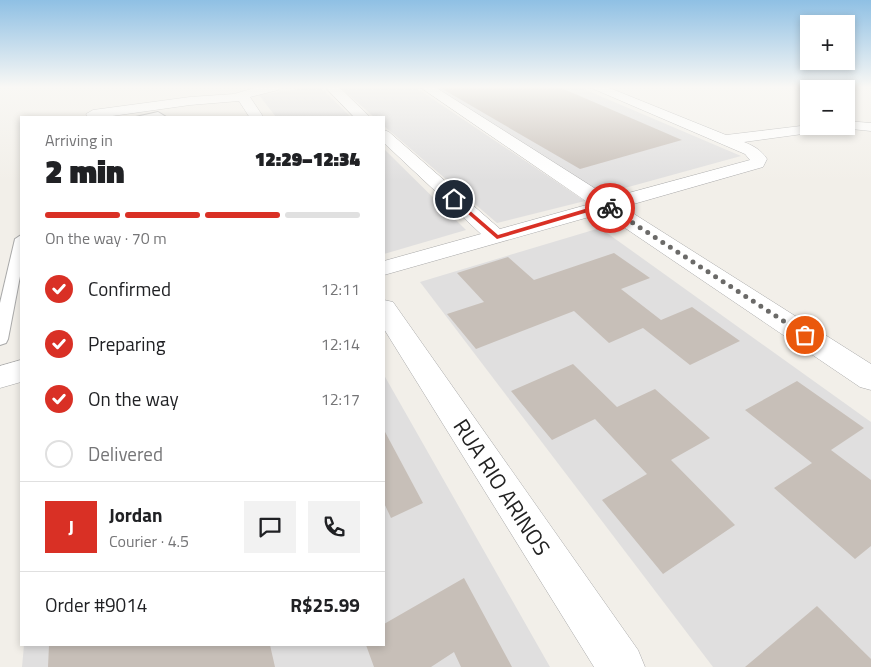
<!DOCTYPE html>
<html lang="en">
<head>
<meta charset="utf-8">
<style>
	body { margin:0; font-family:"Titillium Web",sans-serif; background:#f2f2f2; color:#202124; height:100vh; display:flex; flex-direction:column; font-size:19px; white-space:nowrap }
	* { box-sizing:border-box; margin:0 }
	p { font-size:16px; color:#757577 }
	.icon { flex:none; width:28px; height:28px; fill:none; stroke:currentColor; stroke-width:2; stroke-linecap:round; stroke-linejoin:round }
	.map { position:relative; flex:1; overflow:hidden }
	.drawer { position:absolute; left:20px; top:116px; width:365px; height:530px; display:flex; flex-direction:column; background:#fff; border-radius:0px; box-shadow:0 2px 8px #0003 }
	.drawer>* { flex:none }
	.fabs { position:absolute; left:800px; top:15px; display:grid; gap:10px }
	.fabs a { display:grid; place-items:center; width:55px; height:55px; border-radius:0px; background:#fff; box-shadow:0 2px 8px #0003; font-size:25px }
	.pin { position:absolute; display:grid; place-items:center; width:42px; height:42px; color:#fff; margin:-21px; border:2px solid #fff; border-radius:50%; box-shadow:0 1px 5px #0007 }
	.courier { position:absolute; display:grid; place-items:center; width:50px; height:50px; margin:-25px; border:4px solid #d93025; border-radius:50%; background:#fff; color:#222; box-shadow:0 1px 6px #0007 }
	.overview em { font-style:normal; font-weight:800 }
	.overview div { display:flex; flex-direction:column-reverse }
	.overview { display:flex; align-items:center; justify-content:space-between; height:85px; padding:0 25px }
	h1 { font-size:32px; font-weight:800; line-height:38px }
	.bar { display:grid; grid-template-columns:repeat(4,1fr); gap:8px 5px; align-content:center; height:60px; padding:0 25px }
	.bar i { height:6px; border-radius:4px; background:#e0e0e0 }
	.bar .selected { background:#d93025 }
	.bar p { grid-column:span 4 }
	.line { display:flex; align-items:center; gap:12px; padding:0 25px; border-top:1px solid #e0e0e0 }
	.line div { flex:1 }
	.round { display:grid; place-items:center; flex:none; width:52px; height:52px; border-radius:0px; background:#f2f2f2 }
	ol { padding:0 25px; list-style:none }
	li { display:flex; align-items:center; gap:15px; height:55px }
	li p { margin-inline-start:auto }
	li .icon { padding:5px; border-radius:50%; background:#d93025; color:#fff; stroke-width:4 }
	li:last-child { color:#757577 }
	li i { width:28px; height:28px; border:2px solid #e0e0e0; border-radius:50% }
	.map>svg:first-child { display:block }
	.residential { fill:#e0dfdf }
	.building { fill:#c7bfb8 }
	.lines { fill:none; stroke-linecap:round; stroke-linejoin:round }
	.service-casing { stroke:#a9a9a9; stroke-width:2 }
	.minor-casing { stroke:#a9a9a9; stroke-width:1 }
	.service { fill:#fff; fill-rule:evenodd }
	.minor { fill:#fff; fill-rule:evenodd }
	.route { fill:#d93025 }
	.done { stroke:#6b6a68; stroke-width:5; stroke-dasharray:0 9 }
	.labels { text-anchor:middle; stroke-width:4; stroke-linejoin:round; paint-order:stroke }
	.near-street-label { font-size:22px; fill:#222; stroke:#fff }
</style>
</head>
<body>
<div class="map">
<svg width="871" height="667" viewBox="0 0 871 667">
	<rect width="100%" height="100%" fill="#f2efe9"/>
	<!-- residential -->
	<g class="residential">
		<path d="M311 87H320L351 117H276L259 95Z"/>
		<path d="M340 87H415L585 201 497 223 384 126V118L374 117Z"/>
		<path d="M432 87H579L741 156 603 194Z"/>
		<path d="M384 149 466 230 384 254Z"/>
		<path d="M600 228 871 422V667H713L420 282Z"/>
		<path d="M384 375 550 667H22L24 645H384Z"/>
	</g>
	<!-- building -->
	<g class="building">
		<path d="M439 87H559L682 140 580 169Z"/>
		<path d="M614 253 650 278 621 289 661 320 692 307 740 341 690 365 643 328 609 343 574 311 476 349 447 314 484 302 457 273 508 257 534 280Z"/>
		<path d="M573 364 617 407 655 389 710 438 671 460 735 525 663 574 602 500 647 474 595 419 552 440 511 391Z"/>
		<path d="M797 381 864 428 831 450 871 480V546L855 559 774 488 812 463 745 410Z"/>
		<path d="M384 430 423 503 391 518 384 503Z"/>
		<path d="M464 578 512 667H461L454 652 431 667H374L366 645H384V624Z"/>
		<path d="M817 606 871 659V667H745Z"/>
		<path d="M49 645H270L275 667H48Z"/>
	</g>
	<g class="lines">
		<defs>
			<g id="service">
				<path d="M158 112 168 118H131Z"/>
				<path d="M21 235V271L8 339 6 343 0 345V303L15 239Z"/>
			</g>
			<g id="minor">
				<path d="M258 87H280L278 90 250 97 264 118H250L239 101 190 105 98 118 88 117 86 114 93 110 190 97 234 94Z"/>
				<path d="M325 87H339L371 118H355Z"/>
				<path d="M420 87H435L610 198 750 160 745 154 589 87H607L726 135 809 125V126H839L832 130 744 142C754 146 761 150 767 159L763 167 623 207 871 364V390L860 387 603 213 384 275V261L481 234 384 143V130L389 132 500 229 590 204Z"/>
				<path d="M846 121 871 123V131L841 128 839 126H846Z"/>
				<path d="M384 300 393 302 638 650 645 667H594L384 329Z"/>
				<path d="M21 360V382L0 388V366Z"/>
			</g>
		</defs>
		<!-- service casing -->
		<use href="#service" class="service-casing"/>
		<!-- minor casing -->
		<use href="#minor" class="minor-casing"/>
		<!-- service -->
		<use href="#service" class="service"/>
		<!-- minor -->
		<use href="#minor" class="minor"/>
	</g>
	<!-- sky -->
	<linearGradient id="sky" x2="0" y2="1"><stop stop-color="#8fc0e4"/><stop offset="0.48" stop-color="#f9f8f5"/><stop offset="1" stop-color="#f9f8f5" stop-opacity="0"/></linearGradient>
	<rect width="871" height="181" fill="url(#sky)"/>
	<!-- route -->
	<path class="route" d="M454 197 498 235 605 203 613 208 610 210 605 207 497 239 452 200Z"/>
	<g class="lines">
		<!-- done -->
		<path class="done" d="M610 208 805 335"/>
	</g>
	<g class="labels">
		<!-- near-street labels -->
		<g class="near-street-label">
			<text transform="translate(502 487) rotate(57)" y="8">RUA RIO ARINOS</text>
		</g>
	</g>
</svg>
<div class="fabs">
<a>+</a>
<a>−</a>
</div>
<div class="pin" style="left:805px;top:335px;background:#ea580c"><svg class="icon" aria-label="bag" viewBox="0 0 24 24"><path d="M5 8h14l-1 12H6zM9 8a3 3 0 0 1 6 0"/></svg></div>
<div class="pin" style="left:454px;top:199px;background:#1f2937"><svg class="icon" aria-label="home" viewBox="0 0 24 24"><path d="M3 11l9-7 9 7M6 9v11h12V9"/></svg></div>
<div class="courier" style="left:610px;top:208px"><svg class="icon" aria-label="bike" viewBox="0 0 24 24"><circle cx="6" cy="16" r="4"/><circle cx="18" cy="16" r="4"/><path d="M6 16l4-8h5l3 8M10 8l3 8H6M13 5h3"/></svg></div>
<section class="drawer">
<div class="overview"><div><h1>2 min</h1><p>Arriving in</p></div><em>12:29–12:34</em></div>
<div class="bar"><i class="selected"></i><i class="selected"></i><i class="selected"></i><i></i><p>On the way · 70 m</p></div>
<ol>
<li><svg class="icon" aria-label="check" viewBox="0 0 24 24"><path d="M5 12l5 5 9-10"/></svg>Confirmed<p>12:11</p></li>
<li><svg class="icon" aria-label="check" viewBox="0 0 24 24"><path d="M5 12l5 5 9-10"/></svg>Preparing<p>12:14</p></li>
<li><svg class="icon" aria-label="check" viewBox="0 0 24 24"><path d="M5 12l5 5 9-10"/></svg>On the way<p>12:17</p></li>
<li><i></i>Delivered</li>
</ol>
<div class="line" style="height:90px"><b class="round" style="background:#d93025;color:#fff">J</b><div><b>Jordan</b><p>Courier · 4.5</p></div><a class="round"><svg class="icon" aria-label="chat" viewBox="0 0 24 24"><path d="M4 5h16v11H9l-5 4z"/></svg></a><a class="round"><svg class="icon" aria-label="phone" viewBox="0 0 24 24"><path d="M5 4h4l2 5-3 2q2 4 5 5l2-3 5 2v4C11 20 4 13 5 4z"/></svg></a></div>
<div class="line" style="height:65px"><div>Order #9014</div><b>R$25.99</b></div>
</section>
</div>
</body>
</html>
